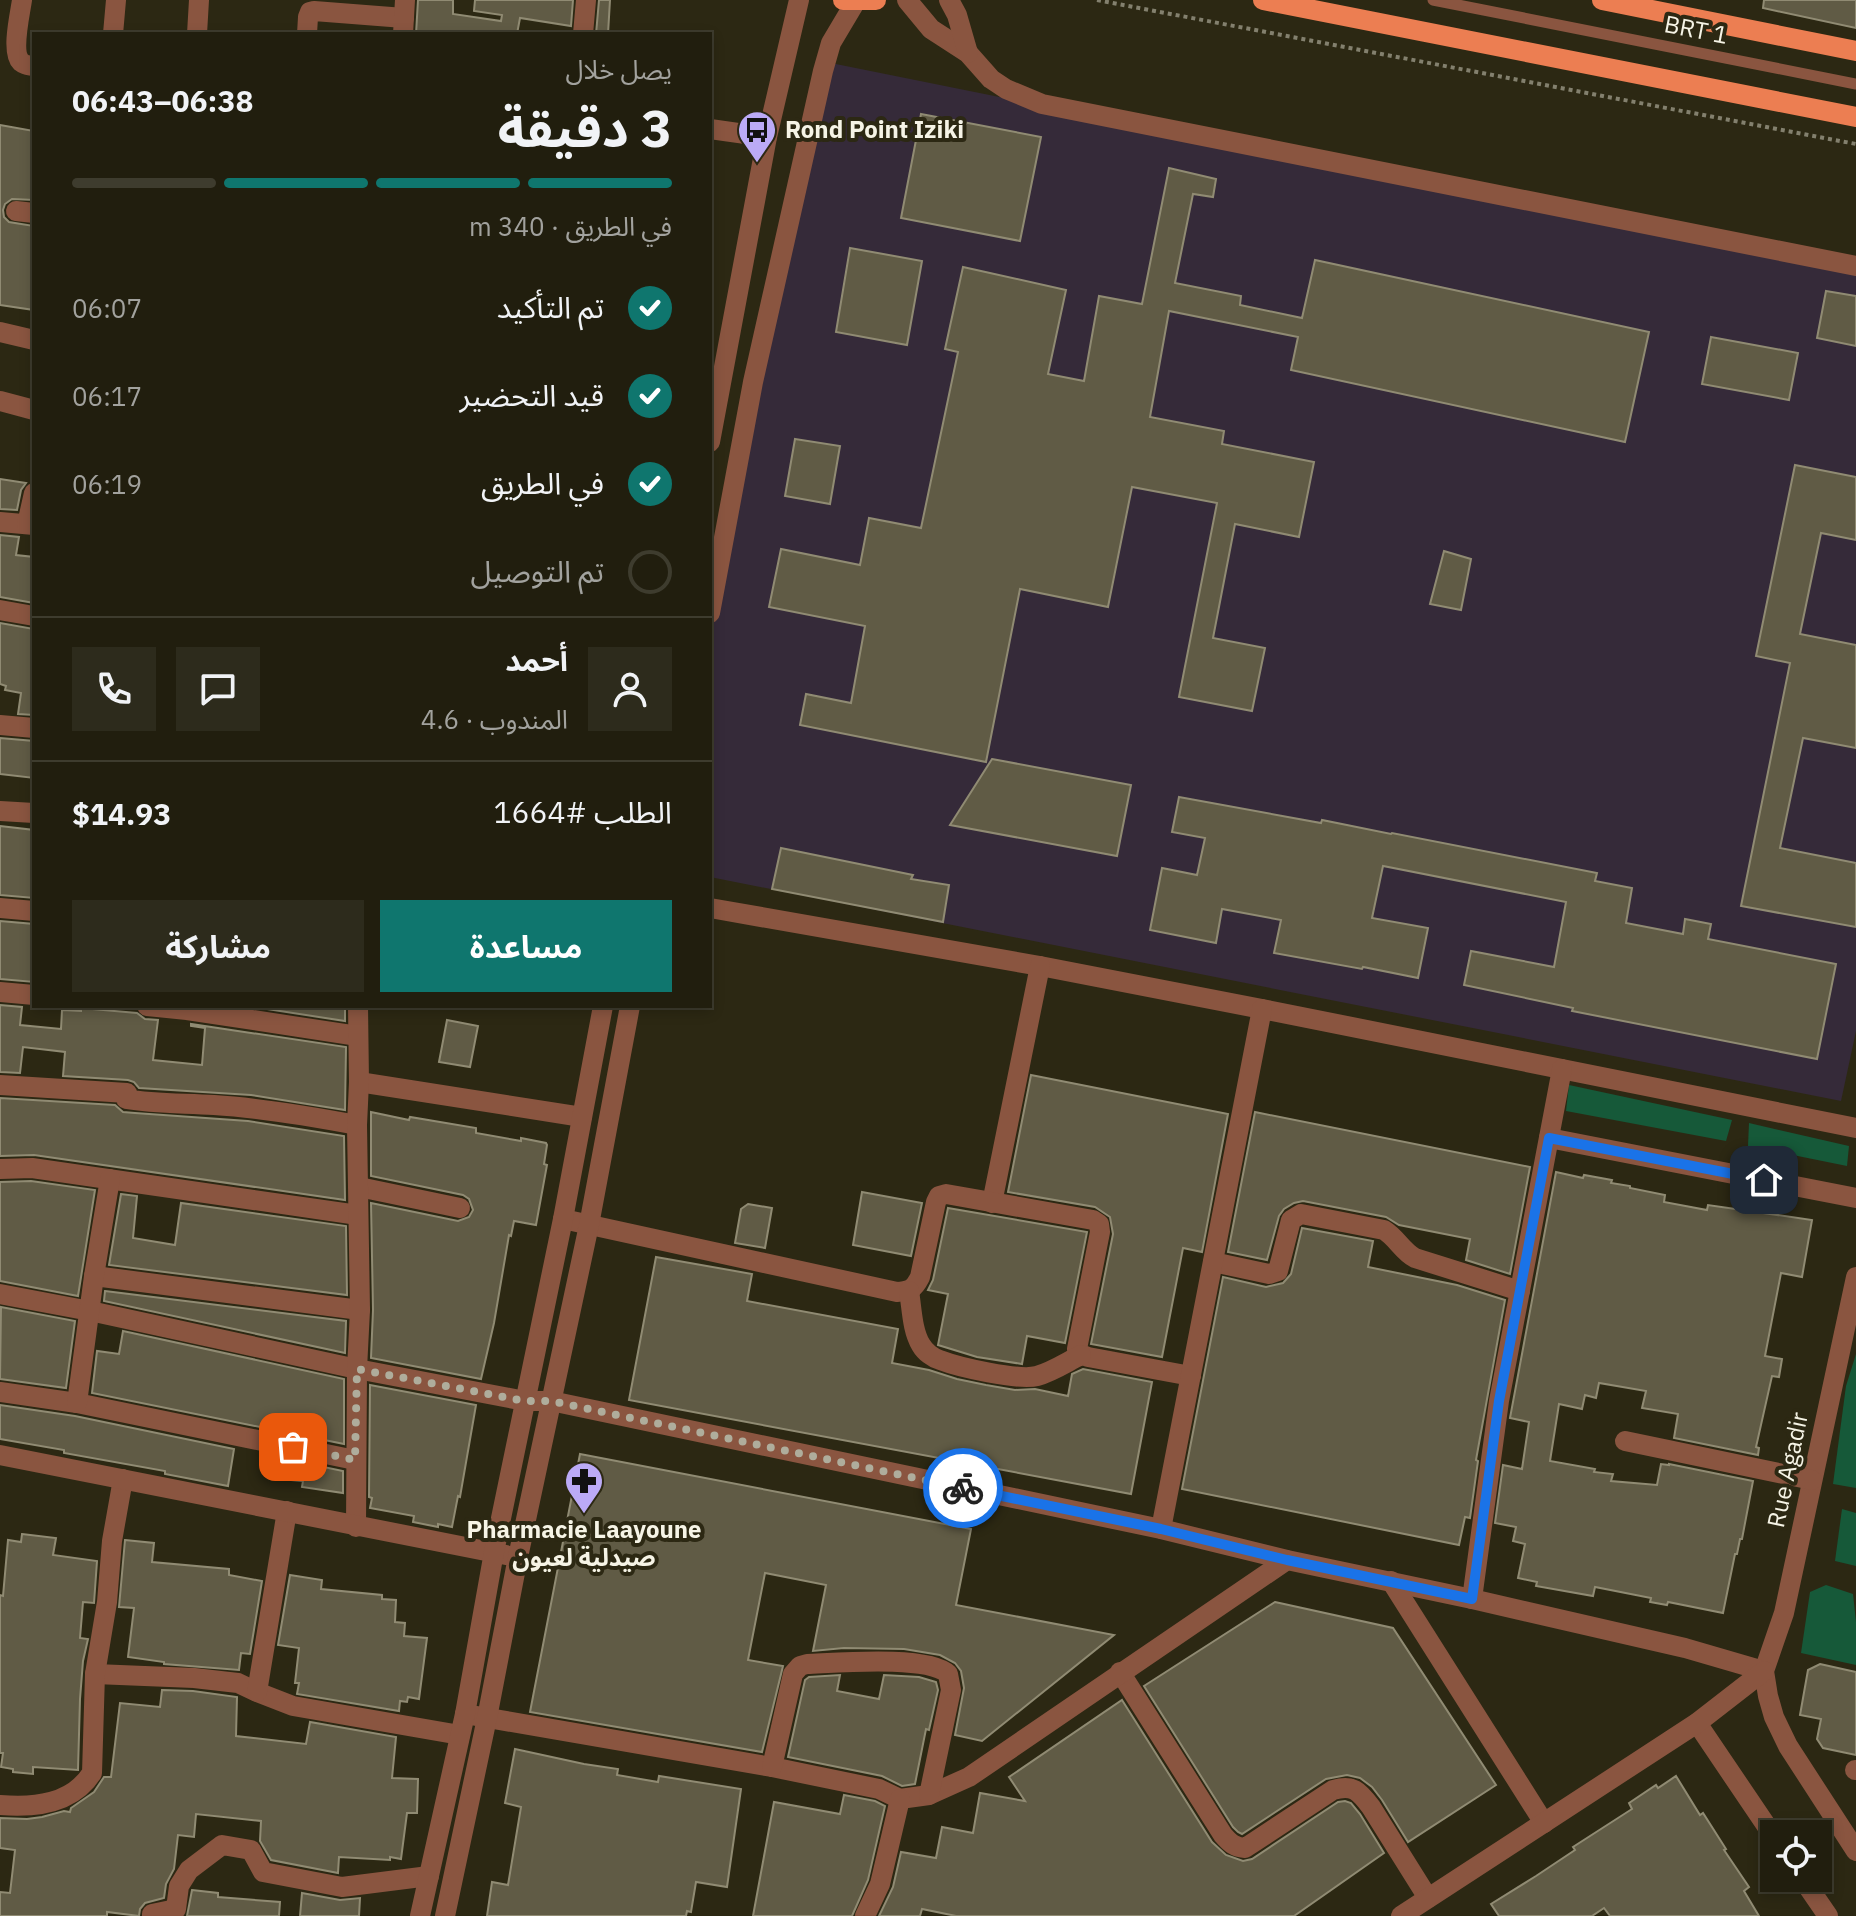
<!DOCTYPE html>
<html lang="ar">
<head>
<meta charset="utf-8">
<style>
	body { margin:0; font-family:"IBM Plex Sans","Noto Sans Arabic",sans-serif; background:#2d2b1c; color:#f1f3f6; direction:rtl; height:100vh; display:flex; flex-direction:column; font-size:30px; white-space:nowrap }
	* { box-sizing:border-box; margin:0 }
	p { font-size:26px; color:#a2a29e }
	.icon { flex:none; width:44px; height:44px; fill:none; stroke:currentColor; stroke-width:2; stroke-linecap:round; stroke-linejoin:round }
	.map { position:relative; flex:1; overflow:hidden; direction:ltr }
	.details { position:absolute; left:32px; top:32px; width:680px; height:976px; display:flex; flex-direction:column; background:#211e0e; border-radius:0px; box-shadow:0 4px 12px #0003,0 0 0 2px #3e3c2e; direction:rtl }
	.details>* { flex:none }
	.buttons { position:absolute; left:1760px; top:1820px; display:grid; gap:16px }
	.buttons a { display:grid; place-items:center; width:72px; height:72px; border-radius:0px; background:#211e0e; box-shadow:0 4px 12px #0003,0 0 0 2px #3e3c2e; font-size:40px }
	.pin { position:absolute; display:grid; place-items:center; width:68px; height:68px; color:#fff; margin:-34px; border-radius:16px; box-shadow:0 4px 12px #0006 }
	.courier { position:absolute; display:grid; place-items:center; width:80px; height:80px; margin:-40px; border:6px solid #1a73e8; border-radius:50%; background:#fff; color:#222; box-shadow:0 2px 10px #0007 }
	.overview em { font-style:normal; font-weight:700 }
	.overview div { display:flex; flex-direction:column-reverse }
	.overview { display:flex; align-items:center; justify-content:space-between; height:136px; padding:0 40px }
	h1 { font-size:52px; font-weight:700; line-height:60px }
	.bar { display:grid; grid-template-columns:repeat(4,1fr); gap:12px 8px; align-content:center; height:96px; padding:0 40px }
	.bar i { height:10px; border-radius:6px; background:#3e3c2e }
	.bar .on { background:#0f766e }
	.bar p { grid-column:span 4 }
	.line { display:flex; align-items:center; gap:20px; padding:0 40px; border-top:2px solid #3e3c2e }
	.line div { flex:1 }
	.round { display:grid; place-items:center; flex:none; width:84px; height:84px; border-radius:0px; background:#2d2b1c }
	ol { padding:0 40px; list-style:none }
	li { display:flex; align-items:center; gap:24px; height:88px }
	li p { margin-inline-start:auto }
	li .icon { padding:8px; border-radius:50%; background:#0f766e; color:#fff; stroke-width:4 }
	li:last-child { color:#a2a29e }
	li i { width:44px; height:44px; border:4px solid #3e3c2e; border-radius:50% }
	.cta { display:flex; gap:16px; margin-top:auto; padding:16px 40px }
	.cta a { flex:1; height:92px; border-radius:0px; background:#0f766e; color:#fff; font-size:32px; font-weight:700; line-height:92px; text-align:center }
	.cta a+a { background:#2d2b1c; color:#f1f3f6 }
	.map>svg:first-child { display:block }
	.industrial { fill:#352a39 }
	.green { fill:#165939 }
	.building { fill:#605b45; stroke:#908b73; stroke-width:2 }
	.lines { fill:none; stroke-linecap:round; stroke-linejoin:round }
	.path { stroke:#83806e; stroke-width:4; stroke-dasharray:4 4; stroke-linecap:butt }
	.service { stroke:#8a5540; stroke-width:11 }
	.minor { stroke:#8a5540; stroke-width:20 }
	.tertiary { stroke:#8a5540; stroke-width:20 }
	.primary { stroke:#ec7e52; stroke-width:20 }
	.done { stroke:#afad9c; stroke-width:8; stroke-dasharray:0 14.4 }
	.route { stroke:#1a73e8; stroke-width:10 }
	.labels { text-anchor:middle; stroke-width:8; stroke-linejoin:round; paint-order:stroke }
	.street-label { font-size:24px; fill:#f6f4e6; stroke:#2c2813 }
	.poi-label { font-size:24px; font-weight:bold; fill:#f6f4e6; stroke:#2c2813; text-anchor:start }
</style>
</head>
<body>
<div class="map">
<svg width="1856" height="1916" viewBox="0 0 1856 1916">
	<rect width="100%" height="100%" fill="#2c2813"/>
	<!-- industrial -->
	<path class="industrial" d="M816 60 1856 270V1031L1841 1101 710 877V559Z"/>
	<!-- green -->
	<g class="green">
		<path d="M1569 1085 1732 1120 1726 1141 1566 1111Z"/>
		<path d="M1749 1123 1849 1146 1847 1166 1748 1146Z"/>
		<path d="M1856 1354V1488L1833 1484 1846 1386Z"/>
		<path d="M1842 1509 1856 1513V1566L1835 1561Z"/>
		<path d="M1826 1585 1853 1594 1856 1622V1665L1801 1653 1810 1592Z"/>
	</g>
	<!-- building -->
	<g class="building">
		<path d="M418 0H453V14L501 21 502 15 474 11 475 0H573L571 26 520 18 517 34H416Z"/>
		<path d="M599 0H610L608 34H596Z"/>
		<path d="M1764 0H1856V28L1763 8Z"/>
		<path d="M921 114 1041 137 1020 241 901 218Z"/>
		<path d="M0 125 34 131V200L12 199 5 204 3 210 4 217 9 222 34 226V310L0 305Z"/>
		<path d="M1169 168 1216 179 1213 197 1193 194 1175 283 1241 296 1240 305 1302 318 1315 260 1649 332 1625 442 1291 370 1298 337 1169 311 1150 417 1224 431 1222 444 1314 462 1299 537 1235 524 1213 638 1265 648 1252 711 1179 697 1217 503 1132 487 1108 607 1020 589 986 762 800 725 806 694 851 703 865 626 769 607 781 549 860 565 869 518 921 528 958 352 945 349 963 267 1066 290 1048 374 1084 381 1099 296 1142 304Z"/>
		<path d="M850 248 922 261 907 345 836 332Z"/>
		<path d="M1826 291 1856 296V346L1817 338Z"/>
		<path d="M1711 337 1798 353 1789 400 1702 384Z"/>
		<path d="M795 439 840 446 830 504 785 496Z"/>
		<path d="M1795 465 1856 477V540L1821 533 1800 634 1856 645V748L1803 738 1780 848 1856 863V927L1741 906 1790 663 1756 656Z"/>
		<path d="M0 479 26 483 21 490 17 510 0 509Z"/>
		<path d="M0 535 19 537 16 555 34 557V603L0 597Z"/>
		<path d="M1444 551 1471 559 1461 610 1430 604Z"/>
		<path d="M0 623 34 629V715L18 714 21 693 5 690 6 686 0 684Z"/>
		<path d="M0 738 34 741V778L0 774Z"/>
		<path d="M992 759 1131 785 1117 856 950 825Z"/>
		<path d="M1179 797 1321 823 1322 820 1391 834 1392 833 1597 873 1595 881 1632 888 1626 923 1683 934 1685 919 1711 924 1708 939 1836 964 1817 1059 1572 1011 1573 1008 1464 985 1471 951 1554 967 1566 902 1383 866 1372 918 1428 928 1418 978 1363 967 1362 969 1274 953 1281 920 1222 909 1216 943 1150 930 1162 868 1197 875 1205 838 1172 832Z"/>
		<path d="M0 826 34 830V898L0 895Z"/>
		<path d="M781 848 913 875 911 879 949 885 943 922 772 889Z"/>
		<path d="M0 921 34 924V982L0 979Z"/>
		<path d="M0 1005 22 1007 20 1025 61 1029 62 1010 81 1011V1008L137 1013 145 1019 158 1020 153 1060 202 1065 205 1028 191 1026V1024L346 1047 345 1110 251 1095 139 1088 134 1082 128 1080 63 1076 65 1052 23 1047 20 1073 0 1072Z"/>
		<path d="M247 1006H345V1021Z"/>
		<path d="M447 1020 478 1026 470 1067 439 1062Z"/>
		<path d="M1031 1075 1228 1114 1202 1252 1183 1248 1162 1357 1091 1344 1113 1234 1110 1217 1095 1207 1008 1192Z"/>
		<path d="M0 1098 115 1105 123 1112 135 1113 248 1121 344 1136 345 1200 34 1155 0 1156Z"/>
		<path d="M371 1112 409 1120 410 1117 476 1128V1133L521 1141V1138L546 1143 547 1145 544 1164 547 1165 536 1225 514 1221 511 1236 509 1235 494 1323 481 1379 371 1358 373 1310 371 1203 458 1221 469 1217 473 1210 469 1199 463 1195 371 1176Z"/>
		<path d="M1255 1112 1530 1167 1510 1274 1466 1260 1470 1239 1399 1225 1386 1217 1303 1201 1294 1203 1284 1209 1279 1216 1267 1260 1228 1252Z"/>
		<path d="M1556 1172 1583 1178 1584 1175 1612 1180 1611 1183 1630 1186V1188L1665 1195 1664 1202 1707 1210 1708 1205 1812 1220 1802 1277 1781 1273 1765 1356 1782 1359 1779 1377 1772 1376 1756 1447 1759 1448 1758 1455 1674 1438 1678 1414 1642 1408 1646 1391 1599 1383 1596 1398 1585 1395 1582 1409 1559 1404 1550 1461 1595 1469 1594 1472 1613 1474 1611 1481 1657 1485 1661 1464 1669 1465V1464L1753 1481 1742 1539H1740L1737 1554H1735L1723 1613 1668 1602 1667 1605 1650 1602 1651 1598 1595 1587 1593 1596 1536 1586 1537 1582 1518 1578 1525 1544 1513 1541 1516 1527 1495 1523 1503 1465 1522 1469 1529 1422 1510 1418Z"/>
		<path d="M31 1181 95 1190 78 1296 0 1281V1182Z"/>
		<path d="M862 1192 922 1203 911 1256 853 1245Z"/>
		<path d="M121 1194 137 1196 133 1238 175 1245 181 1203 346 1226 347 1295 109 1265Z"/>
		<path d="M748 1204 772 1208 765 1248 735 1243 741 1209Z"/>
		<path d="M948 1208 1087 1232 1065 1343 1027 1336 1022 1364 977 1357 938 1345 948 1294 928 1290 933 1280Z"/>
		<path d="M1302 1228 1373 1241 1368 1267 1457 1285 1505 1300 1476 1460 1478 1461 1470 1518 1465 1517 1459 1545 1182 1489 1223 1277 1266 1287 1283 1283 1291 1274Z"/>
		<path d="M656 1257 752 1274 747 1301 898 1329 892 1363 929 1370 957 1379 986 1385 1015 1390 1035 1389 1068 1396 1072 1374 1083 1369 1152 1382 1131 1494 629 1400Z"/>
		<path d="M105 1291 346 1321 345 1353 104 1301Z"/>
		<path d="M1 1307 75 1321 66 1388 0 1379Z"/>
		<path d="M123 1331 344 1379V1444L92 1393 97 1351 119 1354Z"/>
		<path d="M370 1385 476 1405 460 1497 458 1496 452 1527 438 1524V1527L413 1522 414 1516 370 1508 372 1498 369 1497Z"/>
		<path d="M0 1405 75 1416 234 1449 228 1486 165 1474V1471L64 1453V1450L0 1439Z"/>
		<path d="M580 1454 971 1529 956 1605 1114 1635 982 1741 955 1735 964 1688 961 1671 955 1663 940 1655 904 1649 844 1648 813 1651 826 1585 765 1573 748 1660 783 1666 762 1752 530 1712Z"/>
		<path d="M271 1456 343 1471V1493L302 1487 303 1481 268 1478Z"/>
		<path d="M22 1534 56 1538 53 1555 97 1561 94 1603 83 1602 80 1638 88 1639 83 1661 80 1699 78 1770 33 1767V1774L13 1772V1769L1 1767 3 1753H0V1595L3 1596 8 1540 21 1542Z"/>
		<path d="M125 1540 154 1543 152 1562 229 1569V1575L262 1581 250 1654 241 1653 239 1670 164 1664V1662L128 1657 134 1608 119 1607Z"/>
		<path d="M290 1575 322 1580 321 1589 382 1595V1599L396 1600 395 1622 405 1623 404 1636 427 1638 419 1699 408 1697 407 1702 400 1701 399 1711 297 1694 299 1683H295L299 1648 278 1645Z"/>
		<path d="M1275 1602 1393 1628 1496 1785 1408 1842 1382 1800 1372 1787 1360 1778 1347 1775 1326 1779 1242 1834 1238 1832 1233 1827 1144 1686Z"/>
		<path d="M1820 1664 1856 1672V1755L1823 1748 1817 1739 1821 1719 1800 1715 1808 1670Z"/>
		<path d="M840 1675 837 1691 879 1699 884 1675 919 1677 936 1682 938 1690 929 1730 926 1729 915 1784 902 1786 882 1776 788 1757 805 1680 809 1677Z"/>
		<path d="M162 1690 193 1691 237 1697 236 1736 306 1744 310 1722 396 1737 392 1778 418 1779 417 1813H407L401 1859 390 1857V1860L339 1857 338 1873 271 1860 260 1841 261 1821 196 1814 194 1837 178 1835 174 1869 166 1884 164 1898 145 1903 140 1909 139 1916 107 1912V1916H0V1892L10 1893 15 1850 0 1848V1818L27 1819 42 1817 64 1811 70 1812 71 1808 94 1792 104 1777H111L120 1703 160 1707Z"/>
		<path d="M1122 1700 1212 1842 1226 1855 1243 1861 1252 1859 1338 1802 1345 1801 1351 1803 1360 1814 1384 1853 1294 1916H956L922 1909 920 1916H879L893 1887 901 1852 936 1858 942 1827 973 1833 980 1793 1025 1801 1009 1777Z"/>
		<path d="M515 1749 584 1764 618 1769 617 1775 658 1782 659 1776 741 1789 727 1887 696 1882 691 1912 687 1911 686 1916H487L492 1882 508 1885 521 1807 505 1803Z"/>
		<path d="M1676 1776 1700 1815 1703 1813 1726 1849 1724 1850 1749 1887 1744 1891 1759 1916H1610L1604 1908 1592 1916H1499L1491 1904 1536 1876 1575 1850 1573 1847 1632 1809 1629 1803 1656 1785 1658 1788Z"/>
		<path d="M844 1795 875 1801 885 1806 868 1880 852 1916H753L774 1802 840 1814Z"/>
		<path d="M192 1890 218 1893V1897L280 1902 279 1916H187Z"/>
		<path d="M302 1893 340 1900 360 1898 359 1916H300Z"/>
	</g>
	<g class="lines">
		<!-- path -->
		<path class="path" d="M1097 0 1856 144"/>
		<!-- service -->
		<path class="service" d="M1433 0 1856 84"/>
		<!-- minor -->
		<g class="minor">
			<path d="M22 0C20 14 11 52 21 62 26 66 28 65 34 66"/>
			<path d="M907 0 931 29 968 53 991 79 1006 89 1042 104 1856 266"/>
			<path d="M949 0 957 15 968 53"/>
			<path d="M113 34 116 0"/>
			<path d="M197 34 199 0"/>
			<path d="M307 34 308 17 310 12 314 11 404 18"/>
			<path d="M403 34 405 0"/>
			<path d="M583 34 586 0"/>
			<path d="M710 129 767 137"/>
			<path d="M16 211 34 213"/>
			<path d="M0 332 34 340"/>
			<path d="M0 401 34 410"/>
			<path d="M0 522 34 525"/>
			<path d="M27 524 34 493"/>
			<path d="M0 610 34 616"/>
			<path d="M0 725 34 728"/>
			<path d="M0 811 34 813"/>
			<path d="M0 908 34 911"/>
			<path d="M710 908 1040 966 1262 1009 1856 1128"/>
			<path d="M0 992 34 995"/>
			<path d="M147 1006 187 1010 358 1036"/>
			<path d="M359 1082 582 1117"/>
			<path d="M0 1085 127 1093 126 1099C155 1104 185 1103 214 1105 262 1108 309 1116 357 1125"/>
			<path d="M1549 1138 1856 1198"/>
			<path d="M0 1169 32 1168 358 1215"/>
			<path d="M359 1187 460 1208"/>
			<path d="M992 1203 1040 966"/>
			<path d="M563 1219 897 1292C910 1291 914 1289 920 1277L936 1202 939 1196 946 1194 1093 1220 1099 1224 1100 1232 1077 1349 1078 1353 1088 1357 1191 1376"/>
			<path d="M1213 1262 1269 1274 1278 1271 1291 1220 1301 1214 1384 1230C1397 1238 1402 1251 1415 1258L1520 1291"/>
			<path d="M94 1276 360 1310"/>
			<path d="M1856 1277 1784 1613 1764 1671 1768 1696 1774 1717 1788 1746 1856 1851"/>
			<path d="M909 1291C912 1309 912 1330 921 1345 925 1352 933 1358 940 1360 958 1367 1019 1381 1037 1376 1052 1372 1067 1362 1081 1355"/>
			<path d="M0 1294 90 1311 357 1369 525 1401H551L1161 1529 1287 1560 1472 1599 1685 1648 1764 1671"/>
			<path d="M0 1392 77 1403 355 1460"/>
			<path d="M77 1403 94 1276 110 1179"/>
			<path d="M1625 1441 1812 1480"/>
			<path d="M356 1527 357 1369 360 1310 357 1125 359 1082 358 1006"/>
			<path d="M1161 1529 1262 1009"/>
			<path d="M1391 1581 1544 1823"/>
			<path d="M1472 1599 1499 1401 1562 1069"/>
			<path d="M1120 1672 1223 1835C1230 1843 1234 1847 1245 1848L1333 1790C1353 1784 1359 1791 1371 1807L1428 1898"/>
			<path d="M95 1674 194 1678 238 1683 257 1692 293 1706 460 1735"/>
			<path d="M257 1692 287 1511"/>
			<path d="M465 1714 772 1767 879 1789 900 1799 929 1795 969 1777 1287 1560"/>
			<path d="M1697 1723 1774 1837"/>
			<path d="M772 1767 793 1674 800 1666 807 1664C836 1663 928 1655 948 1674L951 1690 929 1795"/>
			<path d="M1855 1770H1856"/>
			<path d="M0 1805C35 1808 72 1804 92 1773L95 1674 107 1602 112 1541 123 1479"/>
			<path d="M1802 1878 1828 1916"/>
			<path d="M152 1916V1914L176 1909 179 1886 189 1870 222 1845 251 1850 263 1872 342 1887 429 1876"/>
			<path d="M865 1916 880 1884 900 1799"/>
			<path d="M1401 1916 1697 1723 1764 1671"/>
		</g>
		<!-- tertiary -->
		<g class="tertiary">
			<path d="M710 442 767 137 799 0"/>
			<path d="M710 613 753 382 823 71 831 43 856 1"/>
			<path d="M0 1455C169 1488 337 1522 506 1555"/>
			<path d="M420 1916 465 1714 494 1552 563 1219 603 1006"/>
			<path d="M445 1916 487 1718 518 1557 589 1225 630 1006"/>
		</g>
		<!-- primary -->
		<g class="primary">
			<path d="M843 0H876"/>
			<path d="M1263 0 1856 117"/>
			<path d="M1602 0 1856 51"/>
		</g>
	</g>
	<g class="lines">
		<!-- done -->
		<path class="done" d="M293 1447 355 1460 357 1369 525 1401H551L963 1488"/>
		<!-- route -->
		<path class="route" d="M963 1488 1161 1529 1287 1560 1472 1599 1499 1401 1549 1138 1764 1180"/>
	</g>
	<!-- icons -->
	<defs>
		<symbol id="bus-pin" viewBox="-11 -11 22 30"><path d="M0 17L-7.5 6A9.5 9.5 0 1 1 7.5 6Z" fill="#bbaaf6" stroke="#2c2813"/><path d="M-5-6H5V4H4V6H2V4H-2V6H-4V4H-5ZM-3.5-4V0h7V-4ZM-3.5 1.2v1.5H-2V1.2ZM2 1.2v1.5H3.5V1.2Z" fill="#111"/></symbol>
		<symbol id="pharmacy-pin" viewBox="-11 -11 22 30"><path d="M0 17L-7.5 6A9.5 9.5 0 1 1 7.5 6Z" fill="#bbaaf6" stroke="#2c2813"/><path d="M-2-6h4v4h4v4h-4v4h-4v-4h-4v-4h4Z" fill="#111"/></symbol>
	</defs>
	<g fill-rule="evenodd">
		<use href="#bus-pin" x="735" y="108" width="44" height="60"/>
		<use href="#pharmacy-pin" x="562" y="1459" width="44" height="60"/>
	</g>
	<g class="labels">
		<!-- street labels -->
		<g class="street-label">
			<text transform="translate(1696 30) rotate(11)" y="8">BRT 1</text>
			<text transform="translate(1788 1470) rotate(-78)" y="8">Rue Agadir</text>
		</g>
		<!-- poi labels -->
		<g class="poi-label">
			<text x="785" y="138">Rond Point Iziki</text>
			<text x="584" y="1538" text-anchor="middle">Pharmacie Laayoune<tspan x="584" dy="28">صيدلية لعيون</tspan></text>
		</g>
	</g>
</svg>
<div class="buttons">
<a><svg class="icon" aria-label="locate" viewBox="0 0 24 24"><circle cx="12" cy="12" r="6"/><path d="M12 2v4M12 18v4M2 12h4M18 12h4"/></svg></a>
</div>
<div class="pin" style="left:293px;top:1447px;background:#ea580c"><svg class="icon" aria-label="bag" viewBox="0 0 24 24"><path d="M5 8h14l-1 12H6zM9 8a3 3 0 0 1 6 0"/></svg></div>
<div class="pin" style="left:1764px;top:1180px;background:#1f2937"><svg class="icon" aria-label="home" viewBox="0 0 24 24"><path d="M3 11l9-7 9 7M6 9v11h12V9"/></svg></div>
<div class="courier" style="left:963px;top:1488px"><svg class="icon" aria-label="bike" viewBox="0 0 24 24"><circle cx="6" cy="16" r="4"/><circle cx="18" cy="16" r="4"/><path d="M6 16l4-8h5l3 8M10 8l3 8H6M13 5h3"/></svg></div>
<section class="details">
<div class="overview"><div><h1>3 دقيقة</h1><p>يصل خلال</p></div><em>06:38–06:43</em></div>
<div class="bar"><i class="on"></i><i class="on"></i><i class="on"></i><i></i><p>في الطريق · 340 m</p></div>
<ol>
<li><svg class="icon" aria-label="check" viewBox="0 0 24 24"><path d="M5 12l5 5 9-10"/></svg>تم التأكيد<p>06:07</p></li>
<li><svg class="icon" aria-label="check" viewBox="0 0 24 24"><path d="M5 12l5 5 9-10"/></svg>قيد التحضير<p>06:17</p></li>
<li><svg class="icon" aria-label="check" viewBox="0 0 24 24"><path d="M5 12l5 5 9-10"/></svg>في الطريق<p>06:19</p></li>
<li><i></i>تم التوصيل</li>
</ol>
<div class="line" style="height:144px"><a class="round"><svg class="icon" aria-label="person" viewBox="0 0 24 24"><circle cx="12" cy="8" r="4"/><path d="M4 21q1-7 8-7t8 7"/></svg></a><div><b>أحمد</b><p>المندوب · 4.6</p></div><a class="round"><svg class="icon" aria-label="chat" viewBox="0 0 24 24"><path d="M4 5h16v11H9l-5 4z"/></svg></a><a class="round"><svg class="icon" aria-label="phone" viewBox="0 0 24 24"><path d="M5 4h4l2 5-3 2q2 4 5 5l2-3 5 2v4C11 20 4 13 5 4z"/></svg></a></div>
<div class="line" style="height:104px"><div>الطلب #1664</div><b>$14.93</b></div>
<div class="cta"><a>مساعدة</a><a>مشاركة</a></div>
</section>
</div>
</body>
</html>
